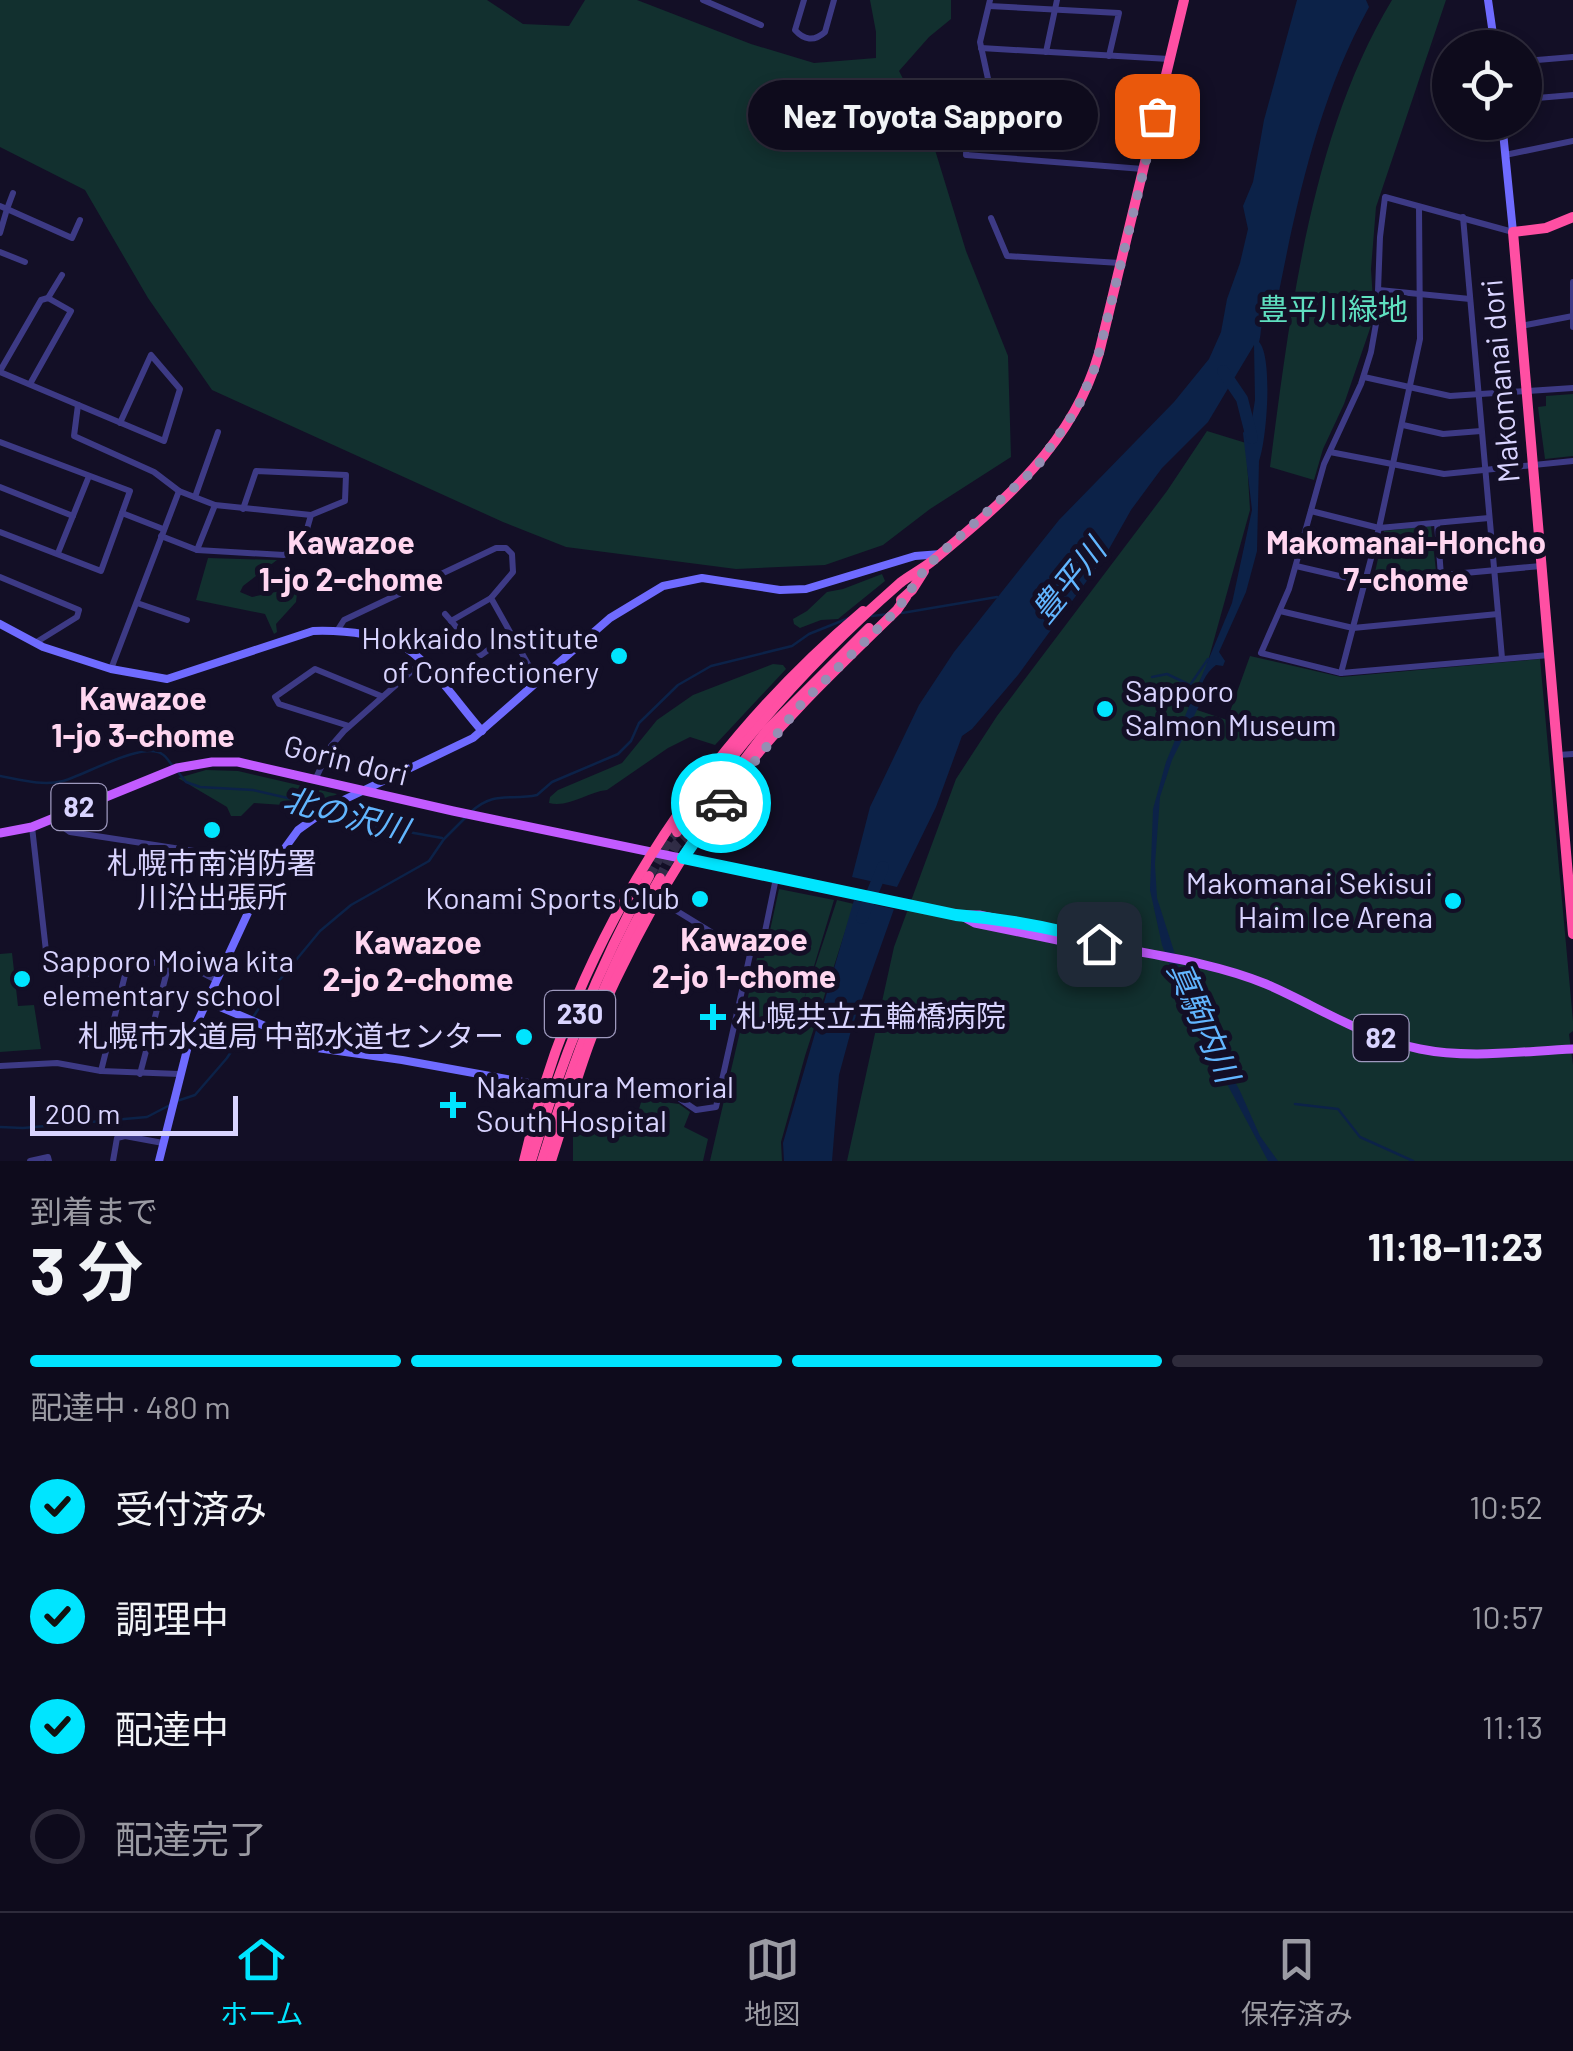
<!DOCTYPE html>
<html lang="ja">
<head>
<meta charset="utf-8">
<style>
	body { margin:0; font-family:Barlow,"Noto Sans JP",sans-serif; background:#171425; color:#f1f3f6; height:100vh; display:flex; flex-direction:column; font-size:38px; white-space:nowrap }
	* { box-sizing:border-box; margin:0 }
	p { font-size:32px; color:#9b9ba3 }
	.icon { flex:none; width:55px; height:55px; fill:none; stroke:currentColor; stroke-width:2; stroke-linecap:round; stroke-linejoin:round }
	.map { position:relative; height:1161px; overflow:hidden }
	.side { display:flex; flex-direction:column; background:#0e0b1c; flex:1 }
	.side>* { flex:none }
	.tools { position:absolute; left:1432px; top:30px; display:grid; gap:20px }
	.tools a { display:grid; place-items:center; width:110px; height:110px; border-radius:50%; background:#0e0b1c; box-shadow:0 5px 15px #0003,0 0 0 2px #2e2b3b; font-size:50px }
	.scale { position:absolute; left:30px; bottom:25px; width:208px; box-sizing:border-box; padding-left:10px; border:5px solid #d9d4ff; border-top:0; font-size:28px; line-height:35px; white-space:nowrap; color:#d9d4ff; -webkit-text-stroke:8px #130f26; paint-order:stroke }
	.pin { position:absolute; display:grid; place-items:center; width:85px; height:85px; color:#fff; margin:-42px; border-radius:20px; box-shadow:0 5px 15px #0006 }
	.courier { position:absolute; display:grid; place-items:center; width:100px; height:100px; margin:-50px; border:8px solid #00e5ff; border-radius:50%; background:#fff; color:#222; box-shadow:0 2px 12px #0007 }
	.bubble { position:absolute; height:70px; border-radius:35px; background:#0e0b1c; box-shadow:0 5px 15px #0003,0 0 0 2px #2e2b3b; font-size:32px; font-weight:700; line-height:70px; text-align:center }
	.summary em { font-style:normal; font-weight:700 }
	.summary div { display:flex; flex-direction:column-reverse }
	.summary { display:flex; align-items:center; justify-content:space-between; height:170px; padding:0 30px }
	h1 { font-size:65px; font-weight:700; line-height:75px }
	.bar { display:grid; grid-template-columns:repeat(4,1fr); gap:15px 10px; align-content:center; height:120px; padding:0 30px }
	.bar i { height:12px; border-radius:8px; background:#2e2b3b }
	.bar .selected { background:#00e5ff }
	.bar p { grid-column:span 4 }
	ol { padding:0 30px; list-style:none }
	li { display:flex; align-items:center; gap:30px; height:110px }
	li p { margin-inline-start:auto }
	li .icon { padding:10px; border-radius:50%; background:#00e5ff; color:#111; stroke-width:4 }
	li:last-child { color:#9b9ba3 }
	li i { width:55px; height:55px; border:5px solid #2e2b3b; border-radius:50% }
	.menu { display:flex; justify-content:space-around; align-items:center; height:140px; border-top:2px solid #2e2b3b; background:#0e0b1c; font-size:28px; color:#9b9ba3 }
	.menu a { display:grid; justify-items:center; gap:5px }
	.menu .selected { color:#00e5ff }
	.map>svg:first-child { display:block }
	.green { fill:#12302f }
	.water { fill:#0c2248 }
	.lines { fill:none; stroke-linecap:round; stroke-linejoin:round }
	.stream { stroke:#0c2248; stroke-width:2.5 }
	.river { stroke:#0c2248; stroke-width:12 }
	.highway-tunnel { stroke:#312d47; stroke-width:10; stroke-dasharray:10 5; stroke-linecap:butt }
	.street { stroke:#3d3a85; stroke-width:6 }
	.secondary { stroke:#6f6bff; stroke-width:8 }
	.primary { stroke:#c25bff; stroke-width:9 }
	.highway { stroke:#ff4fa3; stroke-width:10 }
	.done { stroke:#948fb3; stroke-width:10; stroke-dasharray:0 18 }
	.route { stroke:#00e5ff; stroke-width:12 }
	.poi-dot { fill:#00e5ff; stroke:#130f26; stroke-width:4 }
	.labels { text-anchor:middle; stroke-width:10; stroke-linejoin:round; paint-order:stroke }
	.shield { fill:#130f26; stroke:#9e99be; stroke-width:2.5 }
	.shield-label { font-size:28px; font-weight:bold; fill:#d9d4ff }
	.park-label { font-size:30px; fill:#5fe0c0; stroke:#130f26 }
	.street-label { font-size:30px; fill:#d9d4ff; stroke:#130f26 }
	.poi-label { font-size:30px; fill:#d9d4ff; stroke:#130f26; text-anchor:end }
	.neighbourhood-label { font-size:32px; font-weight:bold; fill:#ffd6f0; stroke:#130f26 }
	.water-label { font-size:32px; font-style:italic; fill:#62b6ff; stroke:#130f26 }
</style>
</head>
<body>
<div class="map">
<svg width="1573" height="1161" viewBox="0 0 1573 1161">
	<rect width="100%" height="100%" fill="#130f26"/>
	<!-- green -->
	<g class="green">
		<path d="M0 0H487L523 24 569 26 585 0H637L751 44 814 63 876 58V32L870 0H951V19L929 37 899 71 928 127 966 251 1008 356 1011 457 930 509 883 545 825 565 736 569 566 547 503 522 212 390 148 298 85 190 0 147Z"/>
		<path d="M1392 0H1446L1376 207 1371 269 1374 317 1344 404 1323 449 1314 480 1270 467C1290 314 1311 133 1392 0Z"/>
		<path d="M1573 394V456L1545 459 1538 407 1546 406V396Z"/>
		<path d="M1207 431 1246 443 1250 510 1205 672 1185 706 1227 720 1250 656 1341 677 1540 659 1573 1021V1031L1569 1034 1573 1065V1161H847L894 947 956 779 997 716 1167 491Z"/>
		<path d="M1431 526 1436 571 1374 577 1384 531Z"/>
		<path d="M208 558 277 560 243 586 240 592 252 597 290 589 297 594 296 602 276 624 277 632 274 634 265 614 196 600Z"/>
		<path d="M882 574 885 581 838 619 821 620 800 628 794 624 793 619 807 611 827 592 843 589Z"/>
		<path d="M773 664 783 665 786 669 715 745 690 737 668 748 607 790C587 792 569 808 549 803L550 797 558 790 622 763 657 720 693 695Z"/>
		<path d="M206 770 238 771 337 794 307 813 283 805 254 803 241 816H231L227 807 178 778Z"/>
		<path d="M779 889 834 900 802 1006 837 900 854 904 805 1056 781 1142 782 1161H710L757 958H764Z"/>
		<path d="M12 953 18 1006 34 1005 41 1049 0 1052V954Z"/>
		<path d="M642 1099 679 1104 690 1112 684 1127 708 1139 703 1161H573V1122L595 1116H637Z"/>
	</g>
	<!-- water -->
	<g class="water">
		<path d="M1297 0H1366L1369 7C1316 103 1295 210 1274 317 1257 320 1263 330 1259 342 1273 356 1267 440 1259 461L1257 551 1246 592 1219 652 1225 661 1223 666 1216 665C1204 674 1197 691 1199 706L1172 760 1160 797 1155 864 1157 898 1188 995 1240 1091 1260 1136 1278 1161H1268L1183 1001 1162 945 1150 890 1153 809 1166 762 1232 603 1252 510 1243 433 1252 419 1255 400 1254 345 1208 422 1162 468 1131 510 1105 556 1018 675 972 729 962 736 936 807 897 887 852 877 870 807 919 705 954 652 1059 520 1174 402 1209 359 1221 332 1227 299 1240 263 1248 229 1243 206 1253 182 1264 120Z"/>
		<path d="M854 900 894 909 852 1027 839 1075 832 1161H784L783 1143Z"/>
	</g>
	<g class="lines">
		<!-- stream -->
		<g class="stream">
			<path d="M902 613 997 597"/>
			<path d="M872 616 889 614"/>
			<path d="M1152 677 1167 674 1190 685 1208 659"/>
			<path d="M178 772 186 782 200 787 253 790 292 799 321 811"/>
			<path d="M0 776C21 780 43 786 63 781 85 775 143 741 162 754 167 757 169 762 173 766"/>
			<path d="M471 812C494 790 511 801 537 795L552 782 618 754 631 741 639 723 678 685 711 666 792 646 809 634 849 618"/>
			<path d="M328 814 341 820 442 838"/>
			<path d="M177 1101 195 1095 227 1058 268 994 320 931 351 905 429 861 444 839 465 818"/>
			<path d="M1295 1104 1338 1109 1360 1137 1413 1161"/>
			<path d="M0 1127 23 1128 147 1117 170 1105"/>
		</g>
		<!-- river -->
		<g class="river">
			<path d="M1223 371 1242 399 1252 438"/>
			<path d="M862 918 883 867"/>
		</g>
		<!-- highway-tunnel -->
		<g class="highway-tunnel">
			<path d="M649 876 671 836 677 832"/>
			<path d="M660 878 676 845 688 834"/>
		</g>
		<!-- street -->
		<g class="street">
			<path d="M703 0 761 25"/>
			<path d="M804 0 795 30C804 40 814 42 825 32L834 0"/>
			<path d="M989 6 1119 13 1109 56"/>
			<path d="M981 48 1169 59"/>
			<path d="M1046 52 1057 0"/>
			<path d="M1525 61 1573 57"/>
			<path d="M957 85 1062 94 1057 137 954 127 938 87Z"/>
			<path d="M990 88 980 42 990 0"/>
			<path d="M1525 99 1573 95"/>
			<path d="M967 130 966 155 1143 169"/>
			<path d="M1152 137 1195 148"/>
			<path d="M1505 155 1573 141"/>
			<path d="M13 193 7 209 72 238 80 220"/>
			<path d="M0 206 7 209 0 233"/>
			<path d="M1463 217 1502 658"/>
			<path d="M991 218 1007 256 1120 263"/>
			<path d="M1513 232 1385 197 1380 237 1377 318 1371 352 1361 384 1324 464 1289 589 1261 653 1341 673 1549 655"/>
			<path d="M0 252 25 262"/>
			<path d="M1573 282V327"/>
			<path d="M1379 290 1470 299"/>
			<path d="M48 298 62 275"/>
			<path d="M1521 326 1573 316"/>
			<path d="M0 371 41 300 48 298 71 311 30 384"/>
			<path d="M0 372 164 441 180 389 151 355 120 423"/>
			<path d="M1364 377 1450 396 1573 388"/>
			<path d="M78 405 74 436 154 472 179 491"/>
			<path d="M1403 425 1443 434 1481 431"/>
			<path d="M0 442 130 491 101 571 0 532"/>
			<path d="M1330 452 1444 474 1573 461"/>
			<path d="M0 487 73 516"/>
			<path d="M195 497 218 432"/>
			<path d="M1311 511 1379 528 1489 518"/>
			<path d="M122 513 163 529"/>
			<path d="M1437 523 1441 576"/>
			<path d="M161 536 197 550 284 555 303 543 311 515 345 501 346 475 256 471 243 509"/>
			<path d="M197 550 215 505"/>
			<path d="M58 553 89 476"/>
			<path d="M1296 566 1365 582 1541 566"/>
			<path d="M0 577 79 610 77 617 35 643"/>
			<path d="M137 603 187 620"/>
			<path d="M1280 611 1353 628 1498 614"/>
			<path d="M445 614 481 655 511 634"/>
			<path d="M451 621 491 598"/>
			<path d="M337 631 344 620 496 548H506L512 554 513 572 491 598 538 682"/>
			<path d="M111 669 179 491 215 505 311 515"/>
			<path d="M1341 673 1379 528 1420 339 1419 207"/>
			<path d="M349 726 279 704 275 697 315 669 381 696"/>
			<path d="M1558 755 1573 754"/>
			<path d="M315 780 331 746 344 731 422 662"/>
			<path d="M52 819 70 832 272 863"/>
			<path d="M32 827 46 951"/>
			<path d="M659 900 734 946 761 951 776 878"/>
			<path d="M90 974 170 960H178L216 980"/>
			<path d="M0 1066 57 1063 101 1071 179 1074"/>
			<path d="M101 1071 127 967"/>
			<path d="M140 1074 170 960"/>
			<path d="M655 1082 696 1110 716 1107 751 950"/>
			<path d="M30 1161 48 1157 49 1161"/>
			<path d="M113 1161 117 1138 125 1136 163 1143"/>
		</g>
		<!-- secondary -->
		<g class="secondary">
			<path d="M1488 0 1495 48"/>
			<path d="M1502 122 1513 232"/>
			<path d="M0 624 43 647 111 669 167 679 313 631C343 630 389 634 413 653 439 674 460 706 482 731"/>
			<path d="M206 1001 317 1048 402 1060 545 1086"/>
			<path d="M159 1161 190 1038 266 874 298 830 333 805 473 738 610 618 663 586 702 578 780 590 806 589 915 556 941 554"/>
		</g>
		<!-- primary -->
		<g class="primary">
			<path d="M0 833 32 827 177 768 212 762H238L453 811 955 915H979L1074 935 1087 942"/>
			<path d="M964 917 975 923 1072 943 1087 942C1146 954 1210 961 1266 984 1317 1006 1364 1038 1420 1049 1469 1059 1524 1051 1573 1049"/>
		</g>
		<!-- highway -->
		<g class="highway">
			<path d="M1573 217 1546 228 1513 232 1573 934"/>
			<path d="M901 600 912 590 924 571"/>
			<path d="M677 832C740 740 816 656 900 583 910 575 921 570 931 562 1002 503 1073 445 1099 353L1184 0"/>
			<path d="M688 834 767 730 869 628"/>
			<path d="M524 1161C572 947 696 752 863 611"/>
			<path d="M531 1161C561 1061 598 967 649 876"/>
			<path d="M542 1161C573 1062 607 968 660 878"/>
			<path d="M551 1161C572 1096 590 1030 621 969 668 872 730 778 805 701 835 670 866 640 897 610L906 597"/>
		</g>
	</g>
	<g class="lines">
		<!-- done -->
		<path class="done" d="M721 803 803 702 897 610 927 566 1036 468 1078 407 1096 365 1157 116"/>
		<!-- route -->
		<path class="route" d="M721 803 683 858 956 915C994 918 1031 924 1069 933 1079 936 1088 942 1099 944"/>
	</g>
	<!-- markers -->
	<g class="poi-dot">
		<circle cx="619" cy="656" r="10"/>
		<circle cx="1105" cy="709" r="10"/>
		<circle cx="212" cy="830" r="10"/>
		<circle cx="700" cy="899" r="10"/>
		<circle cx="1453" cy="901" r="10"/>
		<circle cx="22" cy="979" r="10"/>
		<path d="M708 1002h10v10h10v10h-10v10h-10v-10h-10v-10h10z"/>
		<circle cx="524" cy="1037" r="10"/>
		<path d="M448 1090h10v10h10v10h-10v10h-10v-10h-10v-10h10z"/>
	</g>
	<g class="labels">
		<!-- shield labels -->
		<g class="shield">
			<rect x="51.5" y="784" width="55" height="46" rx="8"/>
			<rect x="545" y="991" width="70" height="46" rx="8"/>
			<rect x="1353.5" y="1015" width="55" height="46" rx="8"/>
		</g>
		<g class="shield-label">
			<text x="79" y="817">82</text>
			<text x="580" y="1024">230</text>
			<text x="1381" y="1048">82</text>
		</g>
		<!-- park labels -->
		<g class="park-label">
			<text x="1333" y="320">豊平川緑地</text>
		</g>
		<!-- street labels -->
		<g class="street-label">
			<text transform="translate(1501 381) rotate(-95)" y="10">Makomanai dori</text>
			<text transform="translate(346 761) rotate(14)" y="10">Gorin dori</text>
		</g>
		<!-- poi labels -->
		<g class="poi-label">
			<text x="599" y="649">Hokkaido Institute<tspan x="599" dy="34">of Confectionery</tspan></text>
			<text x="1125" y="702" text-anchor="start">Sapporo<tspan x="1125" dy="34">Salmon Museum</tspan></text>
			<text x="212" y="874" text-anchor="middle">札幌市南消防署<tspan x="212" dy="34">川沿出張所</tspan></text>
			<text x="1433" y="894">Makomanai Sekisui<tspan x="1433" dy="34">Haim Ice Arena</tspan></text>
			<text x="680" y="909">Konami Sports Club</text>
			<text x="42" y="972" text-anchor="start">Sapporo Moiwa kita<tspan x="42" dy="34">elementary school</tspan></text>
			<text x="736" y="1027" text-anchor="start">札幌共立五輪橋病院</text>
			<text x="504" y="1047">札幌市水道局 中部水道センター</text>
			<text x="476" y="1098" text-anchor="start">Nakamura Memorial<tspan x="476" dy="34">South Hospital</tspan></text>
		</g>
		<!-- neighbourhood labels -->
		<g class="neighbourhood-label">
			<text x="351" y="554">Kawazoe<tspan x="351" dy="37">1-jo 2-chome</tspan></text>
			<text x="1406" y="554">Makomanai-Honcho<tspan x="1406" dy="37">7-chome</tspan></text>
			<text x="143" y="710">Kawazoe<tspan x="143" dy="37">1-jo 3-chome</tspan></text>
			<text x="744" y="951">Kawazoe<tspan x="744" dy="37">2-jo 1-chome</tspan></text>
			<text x="418" y="954">Kawazoe<tspan x="418" dy="37">2-jo 2-chome</tspan></text>
		</g>
		<!-- water labels -->
		<g class="water-label">
			<text transform="translate(1069 581) rotate(-51)" y="11">豊平川</text>
			<text transform="translate(346 815) rotate(15)" y="11">北の沢川</text>
			<text transform="translate(1203 1022) rotate(66)" y="11">真駒内川</text>
		</g>
	</g>
</svg>
<div class="tools">
<a><svg class="icon" aria-label="locate" viewBox="0 0 24 24"><circle cx="12" cy="12" r="6"/><path d="M12 2v4M12 18v4M2 12h4M18 12h4"/></svg></a>
</div>
<div class="scale">200 m</div>
<div class="pin" style="left:1157px;top:116px;background:#ea580c"><svg class="icon" aria-label="bag" viewBox="0 0 24 24"><path d="M5 8h14l-1 12H6zM9 8a3 3 0 0 1 6 0"/></svg></div>
<div class="pin" style="left:1099px;top:944px;background:#1f2937"><svg class="icon" aria-label="home" viewBox="0 0 24 24"><path d="M3 11l9-7 9 7M6 9v11h12V9"/></svg></div>
<div class="courier" style="left:721px;top:803px"><svg class="icon" aria-label="car" viewBox="0 0 24 24"><path d="M5 17H2v-5l4-1 3-4h7l3 4 3 1v5h-3M9 17h6M6 11h13"/><circle cx="7" cy="17" r="2"/><circle cx="17" cy="17" r="2"/></svg></div>
<div class="bubble" style="left:748px;top:80px;width:350px">Nez Toyota Sapporo</div>
</div>
<section class="side">
<div class="summary"><div><h1>3 分</h1><p>到着まで</p></div><em>11:18–11:23</em></div>
<div class="bar"><i class="selected"></i><i class="selected"></i><i class="selected"></i><i></i><p>配達中 · 480 m</p></div>
<ol>
<li><svg class="icon" aria-label="check" viewBox="0 0 24 24"><path d="M5 12l5 5 9-10"/></svg>受付済み<p>10:52</p></li>
<li><svg class="icon" aria-label="check" viewBox="0 0 24 24"><path d="M5 12l5 5 9-10"/></svg>調理中<p>10:57</p></li>
<li><svg class="icon" aria-label="check" viewBox="0 0 24 24"><path d="M5 12l5 5 9-10"/></svg>配達中<p>11:13</p></li>
<li><i></i>配達完了</li>
</ol>
</section>
<nav class="menu">
<a class="selected"><svg class="icon" aria-label="home" viewBox="0 0 24 24"><path d="M3 11l9-7 9 7M6 9v11h12V9"/></svg>ホーム</a>
<a><svg class="icon" aria-label="map" viewBox="0 0 24 24"><path d="M3 6l6-2 6 2 6-2v14l-6 2-6-2-6 2zM9 4v14M15 6v14"/></svg>地図</a>
<a><svg class="icon" aria-label="saved" viewBox="0 0 24 24"><path d="M7 4h10v16l-5-4-5 4z"/></svg>保存済み</a>
</nav>
</body>
</html>
